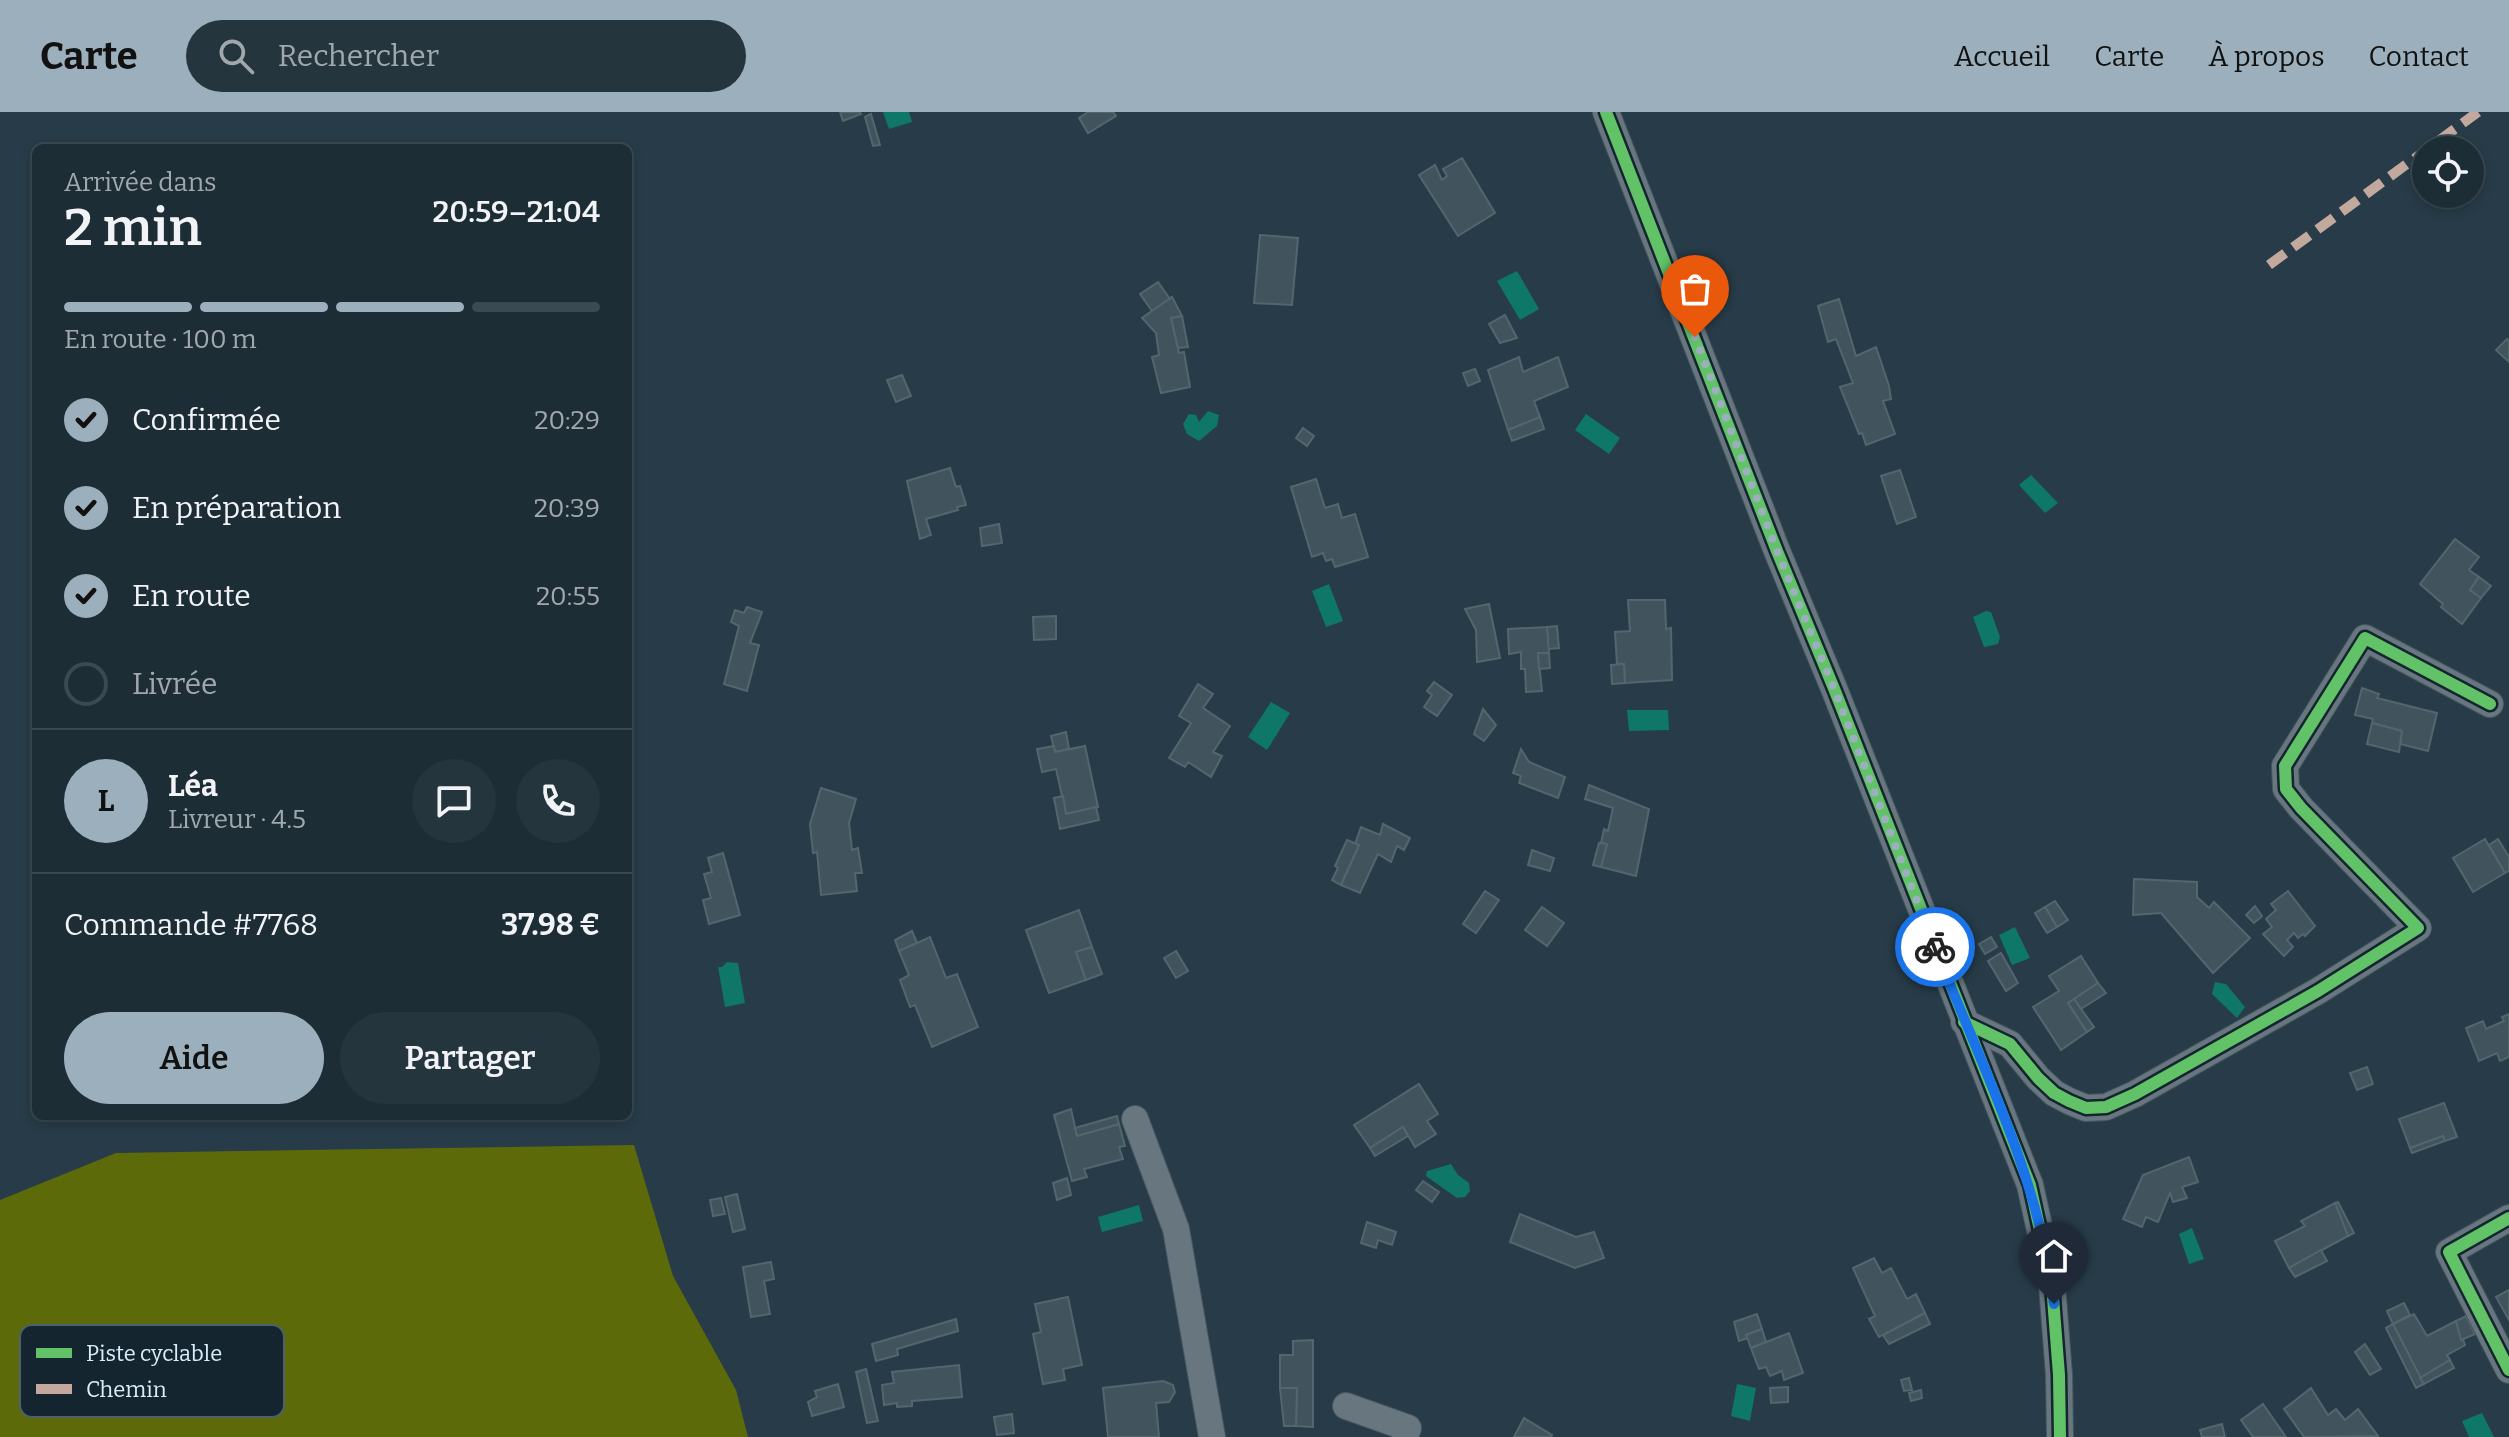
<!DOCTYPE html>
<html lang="fr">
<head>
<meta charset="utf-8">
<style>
	body { margin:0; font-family:Bitter,serif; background:#25353e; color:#f1f3f6; height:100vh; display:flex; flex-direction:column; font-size:30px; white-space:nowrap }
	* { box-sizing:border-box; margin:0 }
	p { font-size:26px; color:#a0a8ad }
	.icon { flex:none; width:44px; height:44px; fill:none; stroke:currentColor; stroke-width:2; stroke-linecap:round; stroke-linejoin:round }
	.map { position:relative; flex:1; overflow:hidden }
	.side { position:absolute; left:32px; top:32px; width:600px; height:976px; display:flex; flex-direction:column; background:#1d2d36; border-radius:12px; box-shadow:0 4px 12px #0003,0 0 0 2px #3b4951 }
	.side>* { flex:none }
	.controls { position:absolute; left:2412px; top:24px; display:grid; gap:16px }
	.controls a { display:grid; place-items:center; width:72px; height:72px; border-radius:50%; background:#1d2d36; box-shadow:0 4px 12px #0003,0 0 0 2px #3b4951; font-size:40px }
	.pin { position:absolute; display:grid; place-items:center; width:68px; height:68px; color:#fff; margin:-82px -34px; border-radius:50% 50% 50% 0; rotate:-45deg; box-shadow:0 0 8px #0007 }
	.pin .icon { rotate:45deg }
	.courier { position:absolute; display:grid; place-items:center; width:80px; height:80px; margin:-40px; border:6px solid #1a73e8; border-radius:50%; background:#fff; color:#222; box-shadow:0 2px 10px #0007 }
	.overview em { font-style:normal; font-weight:600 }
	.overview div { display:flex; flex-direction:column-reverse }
	.overview { display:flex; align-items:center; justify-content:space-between; height:136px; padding:0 32px }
	h1 { font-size:52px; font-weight:600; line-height:60px }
	.bar { display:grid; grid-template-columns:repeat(4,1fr); gap:12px 8px; align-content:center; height:96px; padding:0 32px }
	.bar i { height:10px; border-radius:6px; background:#3b4951 }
	.bar .current { background:#9bb0bc }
	.bar p { grid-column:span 4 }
	.line { display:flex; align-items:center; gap:20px; padding:0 32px; border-top:2px solid #3b4951 }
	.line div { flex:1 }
	.round { display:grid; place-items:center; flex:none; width:84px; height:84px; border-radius:42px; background:#25353e }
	ol { padding:0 32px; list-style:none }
	li { display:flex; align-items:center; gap:24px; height:88px }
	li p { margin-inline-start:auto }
	li .icon { padding:8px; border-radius:50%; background:#9bb0bc; color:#111; stroke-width:4 }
	li:last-child { color:#a0a8ad }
	li i { width:44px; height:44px; border:4px solid #3b4951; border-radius:50% }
	.primary-button { display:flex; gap:16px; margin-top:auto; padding:16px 32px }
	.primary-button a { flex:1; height:92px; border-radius:48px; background:#9bb0bc; color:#111; font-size:32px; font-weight:600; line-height:92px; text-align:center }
	.primary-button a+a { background:#25353e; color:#f1f3f6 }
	header { display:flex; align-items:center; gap:48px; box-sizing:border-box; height:112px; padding:0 40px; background:#9bb0bc; color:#111 }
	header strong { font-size:38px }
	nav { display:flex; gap:44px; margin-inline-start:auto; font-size:28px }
	.search { width:560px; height:72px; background:#25353e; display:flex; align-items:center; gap:20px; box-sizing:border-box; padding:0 28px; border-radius:44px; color:#a0a8ad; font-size:30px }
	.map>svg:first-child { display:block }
	.forest { fill:#5d6a0a }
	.water { fill:#0e7767 }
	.building { fill:#41545d; stroke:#53666e; stroke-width:2 }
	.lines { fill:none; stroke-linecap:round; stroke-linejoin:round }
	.minor-casing { stroke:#465761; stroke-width:28 }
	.minor { stroke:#68767f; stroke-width:26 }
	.quiet { stroke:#c3a89e; stroke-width:10; stroke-dasharray:20 10; stroke-linecap:butt }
	.cycleway-casing { stroke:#14252f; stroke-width:17 }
	.cycleway { stroke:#61c268; stroke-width:12 }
	.done { stroke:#9bb0bc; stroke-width:8; stroke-dasharray:0 14.4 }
	.route { stroke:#1a73e8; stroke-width:10 }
	.key { fill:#14252f; stroke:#4f616c; stroke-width:2 }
	.key-label { font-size:22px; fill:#d9eefb }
</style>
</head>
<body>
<header>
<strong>Carte</strong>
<div class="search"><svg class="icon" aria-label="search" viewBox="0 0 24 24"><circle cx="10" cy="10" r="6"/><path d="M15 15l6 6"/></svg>Rechercher</div>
<nav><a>Accueil</a><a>Carte</a><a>À propos</a><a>Contact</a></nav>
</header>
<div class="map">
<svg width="2509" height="1325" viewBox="0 0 2509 1325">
	<rect width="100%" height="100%" fill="#273c48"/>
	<!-- forest -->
	<path class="forest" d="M634 1033 673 1164 736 1278 748 1325H0V1088L116 1041Z"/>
	<!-- water -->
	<g class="water">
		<path d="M883 0H909L912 10 889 17Z"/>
		<path d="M1517 159 1539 197 1520 208 1497 169Z"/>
		<path d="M1208 299 1219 303 1217 314 1199 329 1187 322 1183 312 1189 302 1196 303 1199 310Z"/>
		<path d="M1586 302 1620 326 1609 342 1575 318Z"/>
		<path d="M2031 363 2058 391 2045 401 2019 373Z"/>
		<path d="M1329 472 1343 509 1326 515 1312 479Z"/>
		<path d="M1986 499 1991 500 2000 525 1998 532 1984 535 1973 505Z"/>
		<path d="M1271 590 1290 601 1267 638 1248 625Z"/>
		<path d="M1627 598H1668L1669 618 1629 619Z"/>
		<path d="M2015 815 2030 846 2012 853 1999 823Z"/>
		<path d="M727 850 738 851 745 891 725 895 718 855H722Z"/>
		<path d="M2215 870 2226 872 2245 895 2237 906 2212 882Z"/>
		<path d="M1451 1052 1458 1063 1469 1071 1470 1079 1465 1085 1457 1086 1426 1064 1427 1059Z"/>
		<path d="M1139 1093 1143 1109 1102 1120 1098 1105Z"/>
		<path d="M2192 1116 2204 1147 2189 1152 2179 1122Z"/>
		<path d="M1737 1272 1756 1276 1750 1309 1731 1304Z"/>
		<path d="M2482 1301 2494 1325H2469L2462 1309Z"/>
	</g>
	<!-- building -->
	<g class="building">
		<path d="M840 0H860L861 2 843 9Z"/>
		<path d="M1088 0H1113L1116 4 1088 21 1079 6Z"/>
		<path d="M871 2 880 33 873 34 865 5Z"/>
		<path d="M1462 46 1495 101 1458 124 1419 63 1435 53 1442 68 1447 64 1443 57Z"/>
		<path d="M1260 123 1298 126 1292 193 1254 191Z"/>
		<path d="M1158 170 1170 187 1152 199 1140 182Z"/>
		<path d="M1172 185 1182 204 1171 206 1179 241 1184 240 1190 275 1161 281 1152 245 1159 243 1156 221 1142 206Z"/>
		<path d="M1839 187 1856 244 1876 235 1889 274 1891 287 1883 289 1895 322 1866 333 1862 321 1859 322 1840 275 1853 271 1836 227 1828 230 1818 194Z"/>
		<path d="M1505 203 1517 226 1500 231 1489 212Z"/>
		<path d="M1182 204 1188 235 1178 236 1171 206Z"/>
		<path d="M2507 227 2509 229V250L2496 238Z"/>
		<path d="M1519 245 1523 260 1558 245 1568 275 1534 289 1540 305 1508 318 1488 258Z"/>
		<path d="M1475 257 1480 269 1468 274 1463 261Z"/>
		<path d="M902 263 911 284 896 290 887 268Z"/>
		<path d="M1540 305 1544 317 1512 329 1508 318Z"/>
		<path d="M1303 316 1314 324 1307 334 1296 326Z"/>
		<path d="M950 356 956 375 960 374 966 393 957 395 958 398 926 407 931 423 920 427 907 369Z"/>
		<path d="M1900 358 1916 405 1897 412 1881 364Z"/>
		<path d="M1316 367 1325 396 1338 392 1342 406 1355 402 1368 445 1335 455 1332 447 1326 449 1323 441 1312 445 1291 375Z"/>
		<path d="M999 412 1002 431 982 434 980 416Z"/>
		<path d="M2455 427 2479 445 2469 458 2479 465 2470 478 2481 486 2462 512 2441 495 2443 492 2420 472Z"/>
		<path d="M2479 465 2491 474 2481 486 2470 478Z"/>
		<path d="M1628 488H1665L1666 517 1671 516 1672 568 1625 571 1624 552H1617L1615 520 1630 519Z"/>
		<path d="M1489 492 1500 546 1477 550 1476 518 1465 497Z"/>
		<path d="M747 495 762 500 750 531 759 533 747 579 724 572 739 514 731 510 735 498 744 501Z"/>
		<path d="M1056 504V527L1034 528 1033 505Z"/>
		<path d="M1557 514 1559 536 1548 537 1547 515Z"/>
		<path d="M1547 515 1549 541H1538L1542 579 1526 580 1525 557H1521V540L1509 542 1508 517Z"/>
		<path d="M1538 541H1549L1550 556 1539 557Z"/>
		<path d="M1624 552 1625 571 1612 572 1611 553Z"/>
		<path d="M1434 570 1452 583 1437 604 1424 595 1432 583 1427 579Z"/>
		<path d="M1198 572 1213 582 1203 596 1230 614 1213 640 1222 644 1211 665 1188 650 1185 655 1169 646 1191 611 1179 604Z"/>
		<path d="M2362 576 2379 582 2377 586 2437 601 2428 639 2400 632 2402 619 2372 611 2373 607 2355 603Z"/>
		<path d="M1483 597 1496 613 1484 629 1474 622Z"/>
		<path d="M2372 611 2402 619 2399 640 2367 632Z"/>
		<path d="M1066 620 1069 637 1055 640 1051 624Z"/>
		<path d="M1054 634 1055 640 1085 634 1098 695 1066 702 1056 657 1042 660 1037 637Z"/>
		<path d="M1521 637 1529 650 1565 665 1558 686 1519 671 1521 664 1513 661Z"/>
		<path d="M1589 673 1649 697 1636 764 1601 755 1607 732 1601 731 1604 717 1608 719 1613 696 1585 687Z"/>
		<path d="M821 676 856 687 849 711 852 738 858 736 862 761H855L857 779 821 783 817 740 813 741 810 712Z"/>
		<path d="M1063 684 1066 702 1096 695 1099 708 1060 717 1054 686Z"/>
		<path d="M1383 712 1410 726 1404 738 1397 734 1391 750 1378 742 1360 781 1341 773 1359 733 1355 732 1361 715 1380 723Z"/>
		<path d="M2485 727 2505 761 2473 780 2453 746Z"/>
		<path d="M2498 727 2509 745V759L2505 761 2489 733Z"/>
		<path d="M1347 728 1359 733 1341 773 1332 768 1338 756 1335 754Z"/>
		<path d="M1599 731 1607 732 1601 755 1593 753Z"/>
		<path d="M1532 738 1554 746 1550 759 1528 753Z"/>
		<path d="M723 741 740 803 709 812 703 788 711 786 704 762 712 760 708 746Z"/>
		<path d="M2134 767 2197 770V785L2209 796 2214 790 2250 826 2213 861 2161 801 2133 803Z"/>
		<path d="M1485 779 1499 788 1476 821 1463 812Z"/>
		<path d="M2288 779 2315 814 2305 824 2303 822 2298 826 2294 821 2287 828 2293 835 2284 844 2263 822 2272 815 2266 807 2276 798 2271 792Z"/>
		<path d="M2055 789 2068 808 2057 815 2045 795Z"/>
		<path d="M2255 794 2262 804 2254 811 2246 803Z"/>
		<path d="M1542 795 1564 811 1547 834 1525 818Z"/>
		<path d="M2045 795 2057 815 2047 821 2035 801Z"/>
		<path d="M1079 798 1092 835 1076 840 1086 868 1049 881 1026 818Z"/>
		<path d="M912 819 917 831 899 839 895 828Z"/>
		<path d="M930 825 946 866 957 862 978 915 932 935 915 893 910 895 900 868 909 863 899 839Z"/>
		<path d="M1991 825 1997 835 1985 842 1979 832Z"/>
		<path d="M1092 835 1102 862 1086 868 1076 840Z"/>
		<path d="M1176 839 1188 859 1176 866 1164 846Z"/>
		<path d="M2001 841 2018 871 2006 879 1988 849Z"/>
		<path d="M2081 844 2098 871 2068 891 2087 920 2061 938 2033 895 2059 879 2049 864Z"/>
		<path d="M2098 871 2106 881 2081 897 2074 887Z"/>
		<path d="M2074 887 2094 915 2087 920 2068 891Z"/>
		<path d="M2509 902V945L2500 949 2497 941 2479 949 2466 916 2483 909 2486 917 2504 909 2502 905Z"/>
		<path d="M2367 955 2373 972 2357 978 2350 961Z"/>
		<path d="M1419 972 1438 1002 1427 1009 1436 1022 1415 1035 1403 1015 1370 1036 1354 1013Z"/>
		<path d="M2444 991 2457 1025 2445 1029 2443 1024 2410 1036 2399 1007Z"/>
		<path d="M1071 997 1077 1024 1119 1012 1125 1034 1119 1035 1123 1047 1084 1057 1087 1065 1072 1069 1054 1003Z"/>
		<path d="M1117 1004 1119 1012 1077 1024 1075 1016Z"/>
		<path d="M1403 1015 1408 1024 1375 1044 1370 1036Z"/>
		<path d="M2443 1024 2445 1029 2412 1041 2410 1036Z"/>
		<path d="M2189 1045 2198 1070 2182 1075 2187 1086 2173 1090 2170 1081 2158 1110 2146 1105 2142 1115 2123 1107 2143 1063Z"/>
		<path d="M1067 1066 1071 1083 1057 1088 1053 1071Z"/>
		<path d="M1423 1069 1439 1080 1432 1090 1416 1078Z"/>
		<path d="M737 1082 745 1117 733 1120 725 1085Z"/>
		<path d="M721 1086 725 1102 713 1104 710 1088Z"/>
		<path d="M2338 1090 2354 1121 2348 1124 2335 1091Z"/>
		<path d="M2335 1091 2348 1124 2289 1156 2275 1129 2305 1114 2301 1109Z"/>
		<path d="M1520 1102 1576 1125 1594 1120 1604 1146 1575 1156 1510 1130Z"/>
		<path d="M1367 1110 1396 1120 1392 1133 1378 1128 1376 1136 1361 1131Z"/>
		<path d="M2321 1138 2327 1149 2295 1165 2289 1156Z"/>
		<path d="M1874 1146 1882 1161 1891 1156 1907 1187 1916 1182 1925 1201 1879 1225 1869 1207 1875 1204 1853 1156Z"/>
		<path d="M771 1150 774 1167 764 1169 770 1202 751 1205 743 1155Z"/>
		<path d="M2509 1178V1208L2496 1185Z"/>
		<path d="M1068 1185 1082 1253 1063 1257 1065 1268 1043 1272 1033 1222 1041 1220 1035 1192Z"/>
		<path d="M2404 1191 2410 1203 2393 1212 2387 1199Z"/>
		<path d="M1925 1201 1930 1212 1889 1232 1883 1223Z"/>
		<path d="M1757 1202 1762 1217 1746 1223 1748 1226 1739 1229 1734 1210Z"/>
		<path d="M2414 1202 2427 1224 2456 1209 2465 1233 2447 1243 2450 1248 2420 1266 2393 1212Z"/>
		<path d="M2466 1204 2475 1222 2461 1228 2456 1209Z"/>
		<path d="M956 1207 958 1219 897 1237 898 1243 876 1249 872 1232Z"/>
		<path d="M2393 1212 2424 1272 2416 1276 2386 1216Z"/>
		<path d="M1762 1217 1766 1230 1751 1236 1746 1223Z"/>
		<path d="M1789 1221 1803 1261 1784 1268 1782 1259 1770 1264 1766 1255 1759 1257 1751 1236Z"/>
		<path d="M1313 1228V1315L1296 1314 1297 1276H1280V1243H1293V1229Z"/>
		<path d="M2365 1232 2381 1257 2370 1263 2355 1240Z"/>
		<path d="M2450 1248 2454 1256 2424 1272 2420 1266Z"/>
		<path d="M959 1253 962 1285 912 1289V1294L897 1295V1291L884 1293 882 1273 894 1271 892 1260Z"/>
		<path d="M866 1257 878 1309 867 1311 856 1260Z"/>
		<path d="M1909 1266 1912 1278 1904 1279 1901 1268Z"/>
		<path d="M1163 1269 1173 1273 1175 1280 1169 1290 1156 1291 1159 1325H1108L1103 1276Z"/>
		<path d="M838 1272 844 1295 812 1304 808 1290 817 1285 815 1279Z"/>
		<path d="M1788 1275V1290L1771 1291 1770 1276Z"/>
		<path d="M1280 1276H1297L1296 1314H1284Z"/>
		<path d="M2311 1276 2328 1303 2336 1297 2345 1308 2358 1297 2378 1324 2304 1325 2284 1297Z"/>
		<path d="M1921 1278 1922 1286 1911 1289 1909 1281Z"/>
		<path d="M2263 1292 2286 1325H2253L2241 1308Z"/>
		<path d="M1012 1302 1014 1321 997 1323 994 1305Z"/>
		<path d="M1524 1306 1552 1323 1551 1325H1514Z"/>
		<path d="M2222 1312 2225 1325H2202L2200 1318Z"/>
	</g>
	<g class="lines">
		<defs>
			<g id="minor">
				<path d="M1606 0 1777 439 1835 579 2030 1073 2052 1173 2059 1263 2060 1325"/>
				<path d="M1964 910 2010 932 2038 966 2054 981 2069 989 2086 996 2106 995 2135 982 2318 879 2418 816 2301 696 2286 677 2285 654 2365 526 2490 592"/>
				<path d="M1135 1007 1176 1117 1212 1325"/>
				<path d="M2509 1106 2449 1140 2509 1258"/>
				<path d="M1346 1294 1408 1316 1405 1325"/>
			</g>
		</defs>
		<!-- minor casing -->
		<use href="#minor" class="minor-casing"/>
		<!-- minor -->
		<use href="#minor" class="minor"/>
		<!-- quiet -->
		<path class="quiet" d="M2269 153 2478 0"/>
		<defs>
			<g id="cycleway">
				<path d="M1606 0 1777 439 1835 579 2030 1073 2052 1173 2059 1263 2060 1325"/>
				<path d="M1964 910 2010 932 2038 966 2054 981 2069 989 2086 996 2106 995 2135 982 2318 879 2418 816 2301 696 2286 677 2285 654 2365 526 2490 592"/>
				<path d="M2509 1106 2449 1140 2509 1258"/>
			</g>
		</defs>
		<!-- cycleway casing -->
		<use href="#cycleway" class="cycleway-casing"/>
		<!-- cycleway -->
		<use href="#cycleway" class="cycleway"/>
	</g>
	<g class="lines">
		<!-- done -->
		<path class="done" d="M1695 225 1777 439 1835 579 1935 835"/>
		<!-- route -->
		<path class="route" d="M1935 835C1980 951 2040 1066 2054 1192"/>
	</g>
	<!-- legend -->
	<rect x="20" y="1213" width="264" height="92" rx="12" class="key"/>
	<rect x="36" y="1236" width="36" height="10" fill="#61c268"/>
	<rect x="36" y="1272" width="36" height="10" fill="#c3a89e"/>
	<g class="key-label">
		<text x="86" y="1249">Piste cyclable</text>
		<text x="86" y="1285">Chemin</text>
	</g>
</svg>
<div class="controls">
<a><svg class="icon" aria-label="locate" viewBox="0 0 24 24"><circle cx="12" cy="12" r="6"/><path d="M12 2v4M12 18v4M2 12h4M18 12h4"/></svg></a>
</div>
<div class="pin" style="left:1695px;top:225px;background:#ea580c"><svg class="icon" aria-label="bag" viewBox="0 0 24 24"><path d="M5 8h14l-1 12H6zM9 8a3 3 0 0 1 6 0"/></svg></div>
<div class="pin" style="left:2054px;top:1192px;background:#1f2937"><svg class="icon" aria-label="home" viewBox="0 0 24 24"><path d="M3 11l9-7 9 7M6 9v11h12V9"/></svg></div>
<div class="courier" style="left:1935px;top:835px"><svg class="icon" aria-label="bike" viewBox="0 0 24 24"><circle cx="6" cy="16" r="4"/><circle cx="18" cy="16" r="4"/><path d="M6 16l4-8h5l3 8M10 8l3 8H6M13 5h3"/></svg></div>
<section class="side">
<div class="overview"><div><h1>2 min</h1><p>Arrivée dans</p></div><em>20:59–21:04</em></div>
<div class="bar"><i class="current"></i><i class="current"></i><i class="current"></i><i></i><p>En route · 100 m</p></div>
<ol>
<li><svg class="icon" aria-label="check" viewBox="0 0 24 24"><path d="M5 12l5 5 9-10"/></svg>Confirmée<p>20:29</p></li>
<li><svg class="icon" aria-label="check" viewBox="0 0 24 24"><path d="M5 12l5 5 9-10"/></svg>En préparation<p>20:39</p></li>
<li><svg class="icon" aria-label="check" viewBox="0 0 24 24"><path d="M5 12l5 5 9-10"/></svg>En route<p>20:55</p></li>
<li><i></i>Livrée</li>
</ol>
<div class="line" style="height:144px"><b class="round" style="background:#9bb0bc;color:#111">L</b><div><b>Léa</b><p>Livreur · 4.5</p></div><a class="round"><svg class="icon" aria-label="chat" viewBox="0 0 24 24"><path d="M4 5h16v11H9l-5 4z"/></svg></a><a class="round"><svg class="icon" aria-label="phone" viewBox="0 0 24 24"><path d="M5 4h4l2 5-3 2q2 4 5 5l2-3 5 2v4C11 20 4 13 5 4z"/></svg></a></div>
<div class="line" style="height:104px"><div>Commande #7768</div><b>37.98 €</b></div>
<div class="primary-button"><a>Aide</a><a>Partager</a></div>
</section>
</div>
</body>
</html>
